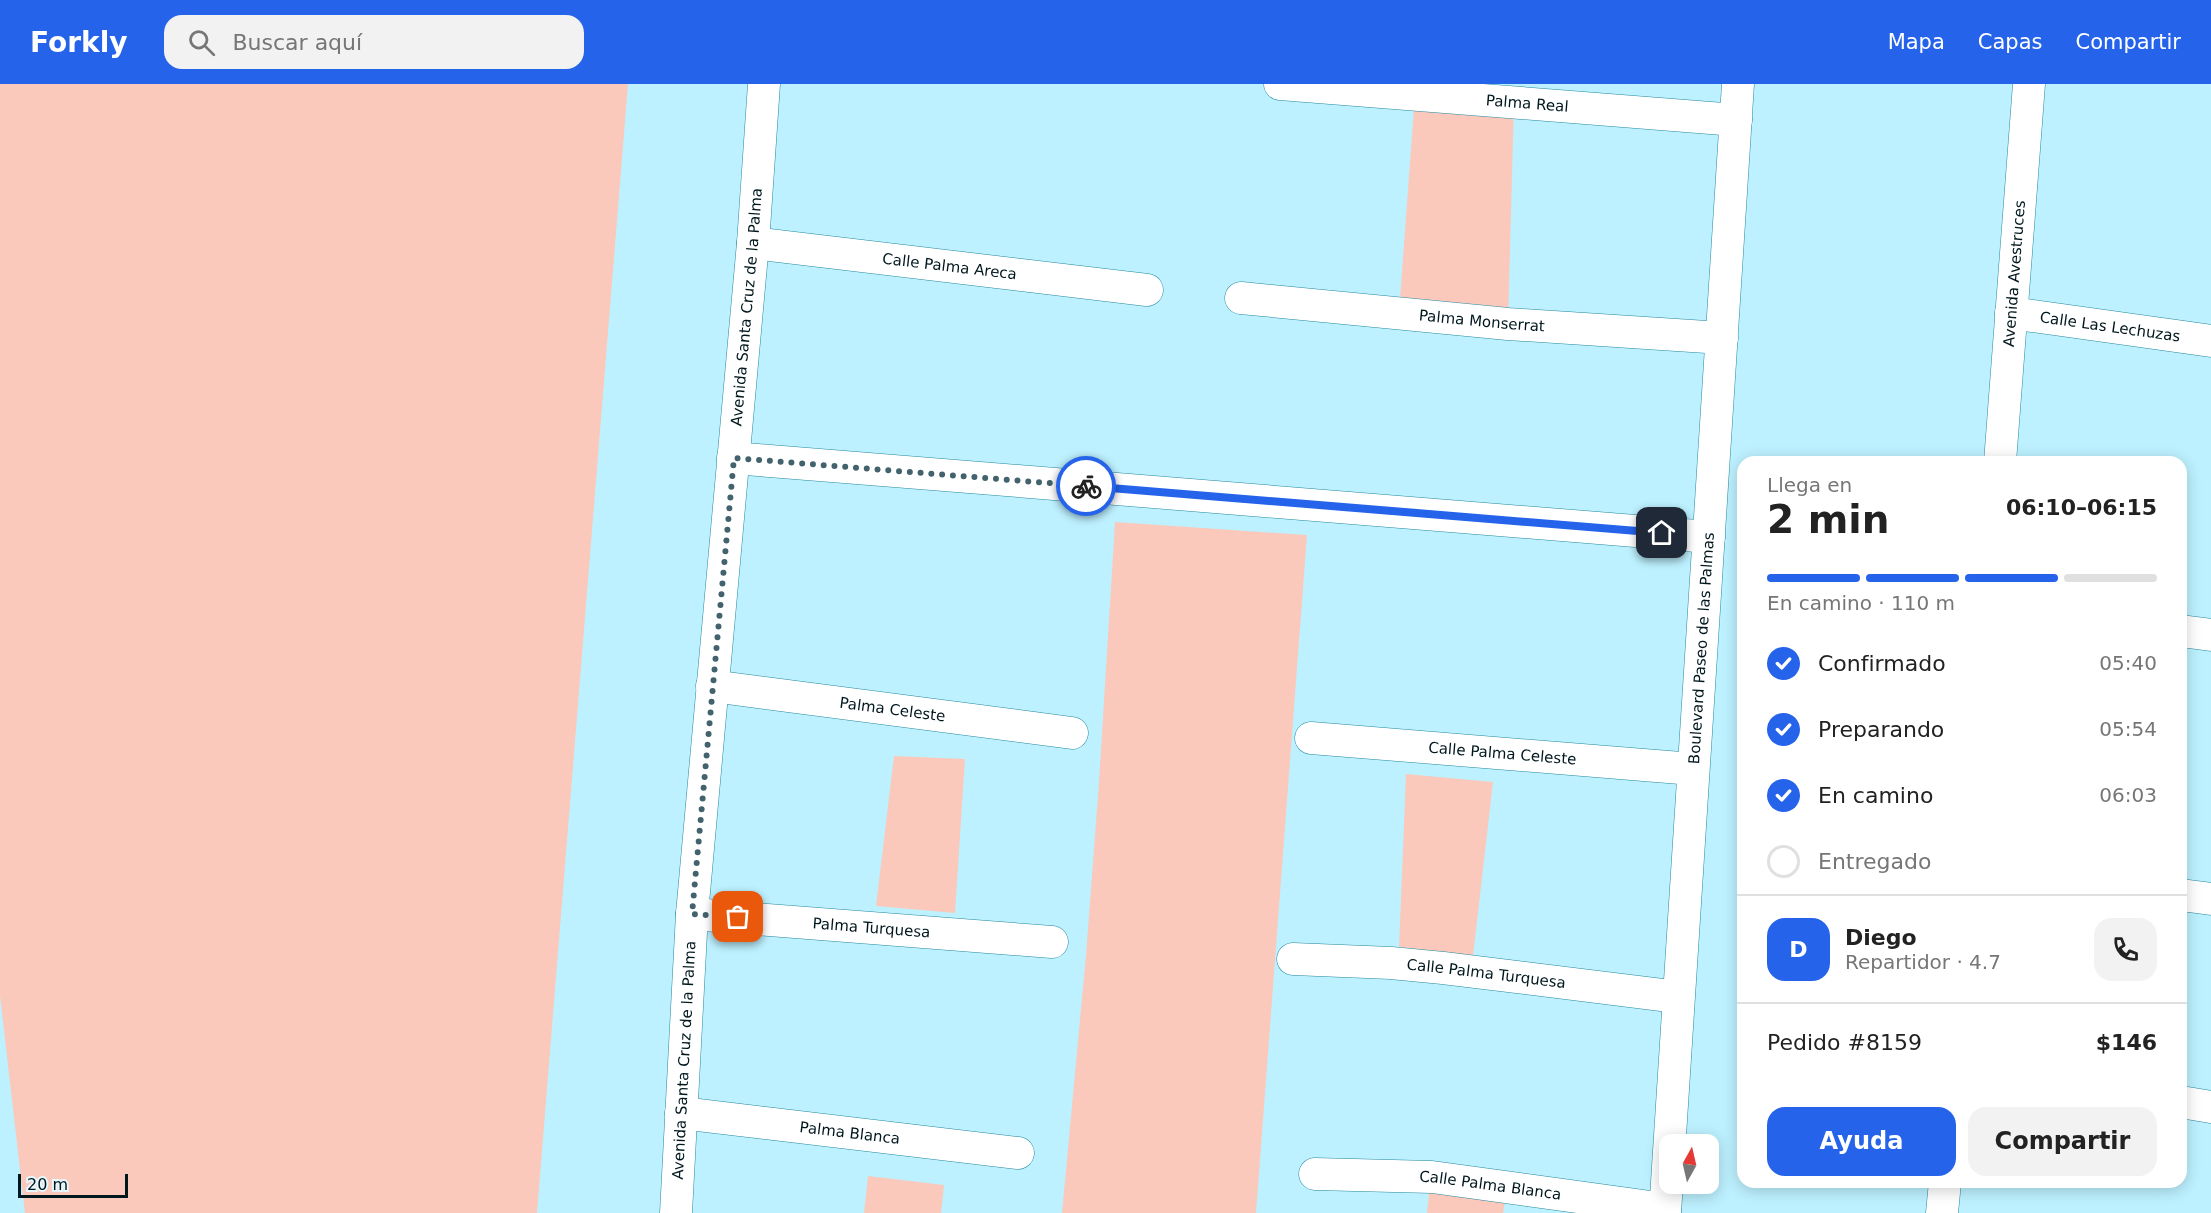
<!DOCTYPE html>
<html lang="es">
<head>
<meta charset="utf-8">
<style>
	body { margin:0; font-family:"DejaVu Sans",sans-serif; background:#f2f2f2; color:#222; height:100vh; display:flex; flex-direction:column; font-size:22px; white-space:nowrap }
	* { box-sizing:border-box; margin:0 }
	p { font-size:20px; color:#767676 }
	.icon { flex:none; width:33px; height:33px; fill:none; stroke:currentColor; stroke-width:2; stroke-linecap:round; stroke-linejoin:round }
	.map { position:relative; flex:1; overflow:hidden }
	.side { position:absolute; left:1737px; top:372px; width:450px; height:732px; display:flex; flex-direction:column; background:#fff; border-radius:18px; box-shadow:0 3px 15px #0003 }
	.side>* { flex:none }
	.needle { width:39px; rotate:8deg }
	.fabs { position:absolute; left:1659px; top:1050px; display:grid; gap:12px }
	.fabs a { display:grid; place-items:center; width:60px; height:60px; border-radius:12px; background:#fff; box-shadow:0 3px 15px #0003; font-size:30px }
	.scale { position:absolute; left:18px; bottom:15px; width:110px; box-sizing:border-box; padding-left:6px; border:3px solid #00171e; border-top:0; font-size:16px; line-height:21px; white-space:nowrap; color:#00171e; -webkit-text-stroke:4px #e7f7fc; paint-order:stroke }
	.pin { position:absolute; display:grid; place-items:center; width:51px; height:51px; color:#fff; margin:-26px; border-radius:12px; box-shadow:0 3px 9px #0006 }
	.courier { position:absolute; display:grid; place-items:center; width:60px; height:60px; margin:-30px; border:4px solid #2563eb; border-radius:50%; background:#fff; color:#222; box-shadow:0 2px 8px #0007 }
	.summary em { font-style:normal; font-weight:700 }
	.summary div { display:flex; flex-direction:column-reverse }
	.summary { display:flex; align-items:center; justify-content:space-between; height:102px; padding:0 30px }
	h1 { font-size:39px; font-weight:700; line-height:45px }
	.bar { display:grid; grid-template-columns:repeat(4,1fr); gap:9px 6px; align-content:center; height:72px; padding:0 30px }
	.bar i { height:8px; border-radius:4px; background:#e0e0e0 }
	.bar .current { background:#2563eb }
	.bar p { grid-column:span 4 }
	.line { display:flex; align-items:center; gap:15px; padding:0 30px; border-top:2px solid #e0e0e0 }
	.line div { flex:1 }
	.round { display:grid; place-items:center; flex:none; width:63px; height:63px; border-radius:18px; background:#f2f2f2 }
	ol { padding:0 30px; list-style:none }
	li { display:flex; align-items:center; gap:18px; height:66px }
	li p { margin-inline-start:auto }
	li .icon { padding:6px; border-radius:50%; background:#2563eb; color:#fff; stroke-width:4 }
	li:last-child { color:#767676 }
	li i { width:33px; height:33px; border:3px solid #e0e0e0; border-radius:50% }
	.action { display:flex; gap:12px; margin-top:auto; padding:12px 30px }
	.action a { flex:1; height:69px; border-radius:18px; background:#2563eb; color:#fff; font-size:24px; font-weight:700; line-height:69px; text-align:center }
	.action a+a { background:#f2f2f2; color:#222 }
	header { display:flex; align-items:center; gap:36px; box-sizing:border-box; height:84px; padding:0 30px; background:#2563eb; color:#fff }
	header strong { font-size:28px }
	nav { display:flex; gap:33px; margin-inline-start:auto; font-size:21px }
	.search { width:420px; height:54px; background:#f2f2f2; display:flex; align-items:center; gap:15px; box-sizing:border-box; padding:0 21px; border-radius:18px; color:#767676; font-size:22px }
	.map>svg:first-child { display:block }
	.green { fill:#fbc9bb }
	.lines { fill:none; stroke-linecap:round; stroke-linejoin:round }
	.minor-casing { stroke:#24899f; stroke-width:33 }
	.minor { stroke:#fff; stroke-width:32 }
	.done { stroke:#42636d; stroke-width:6; stroke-dasharray:0 10.8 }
	.route { stroke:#2563eb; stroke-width:8 }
	.labels { text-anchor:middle; stroke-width:4.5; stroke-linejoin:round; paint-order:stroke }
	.street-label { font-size:15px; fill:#00171e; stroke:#e7f7fc }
</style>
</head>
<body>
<header>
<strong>Forkly</strong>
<div class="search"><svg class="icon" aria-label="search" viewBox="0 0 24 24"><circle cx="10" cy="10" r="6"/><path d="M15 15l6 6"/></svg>Buscar aquí</div>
<nav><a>Mapa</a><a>Capas</a><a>Compartir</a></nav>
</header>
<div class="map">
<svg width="2211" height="1129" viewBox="0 0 2211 1129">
	<rect width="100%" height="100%" fill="#bdf1ff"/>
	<!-- green -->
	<g class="green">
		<path d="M0 0H628L537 1129H25L0 912Z"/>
		<path d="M1415 10 1514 18 1508 240 1399 228Z"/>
		<path d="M1115 438 1307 451 1256 1129H1062L1086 871 1099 698Z"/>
		<path d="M894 672 965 675 955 829 876 822Z"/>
		<path d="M1406 690 1493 698 1473 872 1399 863Z"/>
		<path d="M868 1092 944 1101 941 1129H864Z"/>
		<path d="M1430 1099 1506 1110 1503 1129H1427Z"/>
	</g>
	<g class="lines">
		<defs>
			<g id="minor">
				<path id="s1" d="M1280 0 1736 36"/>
				<path id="s2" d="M753 159 1147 206"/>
				<path id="s3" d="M1241 214 1508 240 1722 254"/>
				<path id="s4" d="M2011 229 2211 257"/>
				<path d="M733 374 1709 453"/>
				<path id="s5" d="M2000 378 2029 0"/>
				<path d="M2181 547 2211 551"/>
				<path id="s6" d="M712 602 1072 649"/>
				<path id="s7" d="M1311 654 1693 685"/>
				<path d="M2181 811 2211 815"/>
				<path id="s8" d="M692 830 1052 858"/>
				<path id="s9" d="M1293 875 1391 879 1443 884 1678 913"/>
				<path d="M2181 1018 2211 1023"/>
				<path id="s10" d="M681 1029 1018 1069"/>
				<path id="s11" d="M1315 1090 1432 1093 1665 1125"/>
				<path id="s12" d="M676 1129 692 830 753 159 764 0"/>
				<path id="s13" d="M1665 1129 1738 0"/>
				<path d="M1942 1129 1945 1098"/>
			</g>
		</defs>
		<!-- minor casing -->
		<use href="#minor" class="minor-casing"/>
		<!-- minor -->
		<use href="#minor" class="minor"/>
	</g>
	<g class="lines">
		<!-- done -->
		<path class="done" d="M738 833 692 830 734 374 1086 402"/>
		<!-- route -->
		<path class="route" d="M1086 402 1662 449"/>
	</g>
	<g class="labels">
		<!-- street labels -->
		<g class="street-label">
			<text dy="5" stroke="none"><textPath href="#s1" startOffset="248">Palma Real</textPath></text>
			<text dy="5" stroke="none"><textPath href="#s2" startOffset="198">Calle Palma Areca</textPath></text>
			<text dy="5" stroke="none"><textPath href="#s5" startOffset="189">Avenida Avestruces</textPath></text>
			<text dy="5" stroke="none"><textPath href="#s12" startOffset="909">Avenida Santa Cruz de la Palma</textPath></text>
			<text dy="5" stroke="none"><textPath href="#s3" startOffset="242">Palma Monserrat</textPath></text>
			<text dy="5" stroke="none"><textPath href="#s4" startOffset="100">Calle Las Lechuzas</textPath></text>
			<text dy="5" stroke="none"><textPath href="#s13" startOffset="566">Boulevard Paseo de las Palmas</textPath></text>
			<text dy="5" stroke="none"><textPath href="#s6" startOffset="182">Palma Celeste</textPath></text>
			<text dy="5" stroke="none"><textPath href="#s7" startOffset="192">Calle Palma Celeste</textPath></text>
			<text dy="5" stroke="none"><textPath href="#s8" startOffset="180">Palma Turquesa</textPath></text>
			<text dy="5" stroke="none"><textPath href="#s9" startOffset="194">Calle Palma Turquesa</textPath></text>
			<text dy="5" stroke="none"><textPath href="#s12" startOffset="153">Avenida Santa Cruz de la Palma</textPath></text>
			<text dy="5" stroke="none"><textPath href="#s10" startOffset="170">Palma Blanca</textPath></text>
			<text dy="5" stroke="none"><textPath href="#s11" startOffset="176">Calle Palma Blanca</textPath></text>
		</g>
	</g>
</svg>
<div class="fabs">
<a><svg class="needle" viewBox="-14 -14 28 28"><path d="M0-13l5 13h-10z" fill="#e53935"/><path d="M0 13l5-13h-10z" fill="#767676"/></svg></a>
</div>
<div class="scale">20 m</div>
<div class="pin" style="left:738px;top:833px;background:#ea580c"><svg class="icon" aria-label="bag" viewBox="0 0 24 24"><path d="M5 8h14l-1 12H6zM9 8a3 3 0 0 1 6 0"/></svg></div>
<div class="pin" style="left:1662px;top:449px;background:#1f2937"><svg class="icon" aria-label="home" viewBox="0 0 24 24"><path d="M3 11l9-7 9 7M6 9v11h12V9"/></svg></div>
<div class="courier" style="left:1086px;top:402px"><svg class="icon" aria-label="bike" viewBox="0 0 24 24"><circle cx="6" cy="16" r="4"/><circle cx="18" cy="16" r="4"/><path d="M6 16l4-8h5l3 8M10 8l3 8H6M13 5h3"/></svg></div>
<section class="side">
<div class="summary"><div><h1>2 min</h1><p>Llega en</p></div><em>06:10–06:15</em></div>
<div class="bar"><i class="current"></i><i class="current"></i><i class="current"></i><i></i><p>En camino · 110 m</p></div>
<ol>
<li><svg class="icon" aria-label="check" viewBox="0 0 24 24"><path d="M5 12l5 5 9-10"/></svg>Confirmado<p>05:40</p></li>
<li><svg class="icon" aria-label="check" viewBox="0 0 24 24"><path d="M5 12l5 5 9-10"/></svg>Preparando<p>05:54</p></li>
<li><svg class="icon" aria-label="check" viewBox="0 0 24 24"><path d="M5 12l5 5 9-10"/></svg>En camino<p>06:03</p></li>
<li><i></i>Entregado</li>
</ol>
<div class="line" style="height:108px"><b class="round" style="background:#2563eb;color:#fff">D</b><div><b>Diego</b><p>Repartidor · 4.7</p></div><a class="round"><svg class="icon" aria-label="phone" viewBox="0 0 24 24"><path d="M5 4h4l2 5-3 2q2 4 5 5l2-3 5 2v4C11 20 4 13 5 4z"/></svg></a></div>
<div class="line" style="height:78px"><div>Pedido #8159</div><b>$146</b></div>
<div class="action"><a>Ayuda</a><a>Compartir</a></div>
</section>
</div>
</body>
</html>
